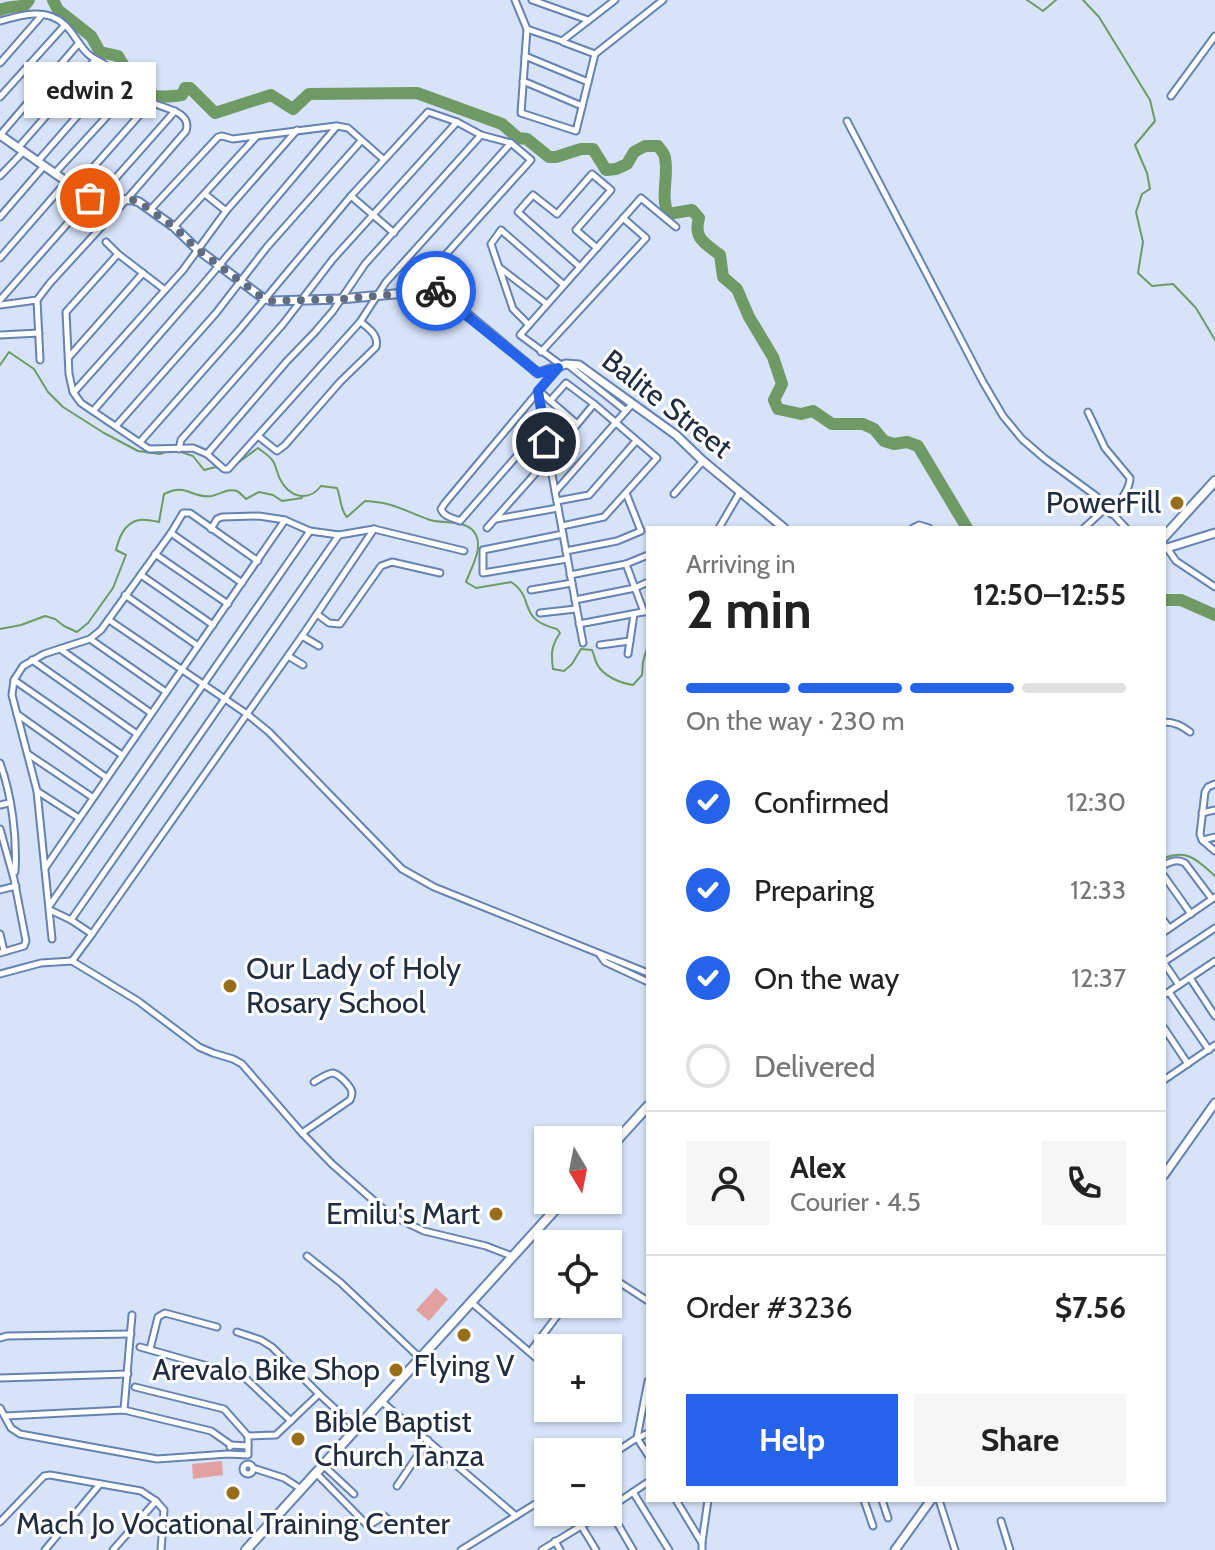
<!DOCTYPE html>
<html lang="en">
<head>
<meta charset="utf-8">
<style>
	body { margin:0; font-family:Cabin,sans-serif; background:#f6f6f6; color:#222; height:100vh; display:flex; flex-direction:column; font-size:30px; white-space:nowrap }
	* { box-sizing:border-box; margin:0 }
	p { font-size:26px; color:#767676 }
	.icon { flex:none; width:44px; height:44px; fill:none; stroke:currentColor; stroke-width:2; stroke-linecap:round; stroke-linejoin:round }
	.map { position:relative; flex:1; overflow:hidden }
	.drawer { position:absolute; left:646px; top:526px; width:520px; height:976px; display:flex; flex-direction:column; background:#fff; border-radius:0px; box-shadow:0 2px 6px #0004 }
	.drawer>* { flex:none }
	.needle { width:52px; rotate:170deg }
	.fabs { position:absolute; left:534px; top:1126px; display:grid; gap:16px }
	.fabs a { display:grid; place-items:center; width:88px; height:88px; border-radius:0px; background:#fff; box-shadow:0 2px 6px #0004; font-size:40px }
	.pin { position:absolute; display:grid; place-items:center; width:68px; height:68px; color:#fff; margin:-34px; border:4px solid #fff; border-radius:50%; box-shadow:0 2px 8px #0007 }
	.courier { position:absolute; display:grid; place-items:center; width:80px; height:80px; margin:-40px; border:6px solid #2563eb; border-radius:50%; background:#fff; color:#222; box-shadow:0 2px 10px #0007 }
	.bubble { position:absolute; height:56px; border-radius:0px; background:#fff; box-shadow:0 2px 6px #0004; font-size:26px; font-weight:700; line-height:56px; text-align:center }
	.head em { font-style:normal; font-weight:700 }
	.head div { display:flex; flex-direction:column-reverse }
	.head { display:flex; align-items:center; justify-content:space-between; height:136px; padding:0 40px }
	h1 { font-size:52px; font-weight:700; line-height:60px }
	.bar { display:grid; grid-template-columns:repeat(4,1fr); gap:12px 8px; align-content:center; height:96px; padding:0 40px }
	.bar i { height:10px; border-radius:6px; background:#e0e0e0 }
	.bar .selected { background:#2563eb }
	.bar p { grid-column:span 4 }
	.line { display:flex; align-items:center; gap:20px; padding:0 40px; border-top:2px solid #e0e0e0 }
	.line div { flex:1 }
	.round { display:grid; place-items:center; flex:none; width:84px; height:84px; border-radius:0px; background:#f6f6f6 }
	ol { padding:0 40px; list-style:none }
	li { display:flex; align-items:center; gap:24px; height:88px }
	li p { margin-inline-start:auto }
	li .icon { padding:8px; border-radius:50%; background:#2563eb; color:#fff; stroke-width:4 }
	li:last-child { color:#767676 }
	li i { width:44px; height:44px; border:4px solid #e0e0e0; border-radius:50% }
	.action { display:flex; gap:16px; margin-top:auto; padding:16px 40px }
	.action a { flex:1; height:92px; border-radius:0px; background:#2563eb; color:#fff; font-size:32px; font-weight:700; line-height:92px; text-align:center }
	.action a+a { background:#f6f6f6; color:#222 }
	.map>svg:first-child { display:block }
	.green { fill:#e1a1a1 }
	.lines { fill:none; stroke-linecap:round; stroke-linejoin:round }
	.stream { stroke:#6f9a65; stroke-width:2 }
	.river { stroke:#6f9a65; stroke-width:12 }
	.minor-casing { stroke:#6582b2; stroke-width:9 }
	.tertiary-casing { stroke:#6582b2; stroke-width:11 }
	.primary-casing { stroke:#6582b2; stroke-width:12 }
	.minor { stroke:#fff; stroke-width:5 }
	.tertiary { stroke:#fff; stroke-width:7 }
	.primary { stroke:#fff; stroke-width:8 }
	.done { stroke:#606d81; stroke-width:8; stroke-dasharray:0 14.4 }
	.route { stroke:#2563eb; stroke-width:10 }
	.poi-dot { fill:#966d18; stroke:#fff; stroke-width:3 }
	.labels { text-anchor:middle; stroke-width:6; stroke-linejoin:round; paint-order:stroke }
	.street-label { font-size:30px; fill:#202d41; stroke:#fff }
	.poi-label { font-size:30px; fill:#202d41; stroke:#fff; text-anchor:end }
</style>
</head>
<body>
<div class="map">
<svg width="1215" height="1550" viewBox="0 0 1215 1550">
	<rect width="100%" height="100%" fill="#d6e3f8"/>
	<!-- green -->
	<g class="green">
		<path d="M436 1288 448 1299 429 1321 416 1310Z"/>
		<path d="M222 1461 223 1475 193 1479 192 1464Z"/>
	</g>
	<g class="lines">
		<!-- stream -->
		<g class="stream">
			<path d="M1027 0 1043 11 1056 0"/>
			<path d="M1083 0 1099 17 1150 100 1155 121 1135 145 1147 173 1150 189 1142 194 1136 212 1143 242 1138 273 1152 286 1173 284 1196 308 1215 340"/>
			<path d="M0 365 9 352 34 369 48 392 63 407 104 433 138 451 160 454 172 450"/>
			<path d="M178 451 193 456 204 470 216 467 223 470"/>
			<path d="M235 465 258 448C263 452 269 455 273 461 276 466 277 473 280 479 289 497 308 503 321 486L337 488C341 498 340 510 347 517L365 501C394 502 404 511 430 520 443 524 469 519 476 535 483 549 471 568 466 582L476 588 511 582C536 598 516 619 557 629L560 633C551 646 551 654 553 669L564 671 572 664 581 649 592 650C594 655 595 660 597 664 603 676 620 683 633 685L642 675 643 662 648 644"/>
			<path d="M0 629 21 625 45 616 55 619 64 626 77 632 88 623 113 588 126 555 116 550C119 538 124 523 139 520 145 519 154 521 159 522L164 494C188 482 190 499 212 496 221 494 227 488 237 491 239 492 244 497 246 499L259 492 273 495 282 501 302 498"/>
			<path d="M1164 858C1188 849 1197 860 1215 876"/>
		</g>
		<!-- river -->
		<g class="river">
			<path d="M53 0 58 10 91 36 100 52 118 56C123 66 126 68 132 77 133 78 138 87 139 88 150 99 168 97 182 95L185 88H190L215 113 271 95 293 109 309 94 417 93 502 124 518 138 527 139 549 157H556L581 149H593L606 170 616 169 627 164 634 152 645 146H658C661 150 665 154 665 158 669 177 660 195 668 214L692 210 699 218C693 239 705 243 720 255L723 277 737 289 749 317 773 357 782 384 774 400 778 409 801 414 813 411 832 424H863L874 429 884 441 894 444 907 442 918 446 967 528"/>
			<path d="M0 10C10 5 15 8 25 5L29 0"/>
			<path d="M1164 600H1181L1215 615"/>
		</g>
		<defs>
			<g id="minor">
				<path d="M515 0 527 29 562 41 615 0"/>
				<path d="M532 0 588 20"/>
				<path d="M0 21C21 15 47 7 65 25 74 33 79 46 88 54 93 59 99 60 104 64 114 72 121 83 131 90 138 95 145 100 153 103 166 109 192 112 186 131L127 199 50 283 37 300 0 305"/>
				<path d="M527 29 521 113 576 131 595 54"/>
				<path d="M563 42 595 54 663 0"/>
				<path d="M525 56 588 82"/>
				<path d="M0 63 42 15"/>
				<path d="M523 81 582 106"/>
				<path d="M1171 96 1215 36"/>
				<path d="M0 97 65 25"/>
				<path d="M847 121 983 382 1003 416 1022 439 1044 458 1096 496 1126 528"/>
				<path d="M0 135 79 43"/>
				<path d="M18 148 95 60"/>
				<path d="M38 161 113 75"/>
				<path d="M55 173 131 90"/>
				<path d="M0 176 23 152"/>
				<path d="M75 188 151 102"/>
				<path d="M205 194 226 211"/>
				<path d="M351 196 394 233"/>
				<path d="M98 198 175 111"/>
				<path d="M150 210 218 137 222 136 233 139 336 126"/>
				<path d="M0 217 44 166"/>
				<path d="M174 227 256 137"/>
				<path d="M106 242 118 254 165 290"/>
				<path d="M118 254 66 312 69 374 73 392 81 403 149 449 193 448 207 454 224 469H228L360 322 386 282 511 143"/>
				<path d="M0 258 67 181"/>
				<path d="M580 267 518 212 533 195 557 214 592 174 611 190 576 230 597 248"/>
				<path d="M500 268 547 304"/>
				<path d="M0 300 90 198"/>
				<path d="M37 300 40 360"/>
				<path d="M529 325 513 309 491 244 501 230 564 285"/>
				<path d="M0 335 39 333"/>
				<path d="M541 352 646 238 623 218"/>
				<path d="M69 357 143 273"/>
				<path d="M567 364 626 411"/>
				<path d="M561 365 520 335 641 198 676 227"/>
				<path d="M539 391 577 424"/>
				<path d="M74 392 183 270 226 211 297 130"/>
				<path d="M540 392 543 426 583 643"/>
				<path d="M550 401 566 383 594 404 657 458 604 517 562 526"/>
				<path d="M93 411 200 288 337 126 348 128 383 159"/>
				<path d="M1088 412 1105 448 1130 478C1130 490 1118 503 1111 514"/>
				<path d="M116 426 216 313 267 247 361 141"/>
				<path d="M543 426 460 521C453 518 444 517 441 509L445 503 558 368"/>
				<path d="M258 436 277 451 285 445 340 382 376 347C379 335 369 329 361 322"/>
				<path d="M140 442 239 330 351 196 428 112 457 122 481 135 511 143 531 160 412 292"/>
				<path d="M179 449 181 440 283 324 333 259 457 122"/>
				<path d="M207 454 287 361 315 332 333 311 365 264 481 135"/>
				<path d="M555 492 632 404"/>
				<path d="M674 494 703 461"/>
				<path d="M557 501 589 495 636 441"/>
				<path d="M496 519 558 508"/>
				<path d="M487 528 549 458 594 404"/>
				<path d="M719 528 740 492"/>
				<path d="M913 528 919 525 929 528"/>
				<path d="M1084 528 1106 508"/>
				<path d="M211 529 217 519 222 517 259 516 285 520 310 531 339 535 374 529 464 551"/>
				<path d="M171 533 242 583"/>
				<path d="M563 534 483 550V573L567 559"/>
				<path d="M1167 548 1176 561 1215 587"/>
				<path d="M566 551 617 541 641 531 626 493"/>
				<path d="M155 554 228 604"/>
				<path d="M626 564 644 612"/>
				<path d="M141 575 213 625"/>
				<path d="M570 575 626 564 648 555"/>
				<path d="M531 590 572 583"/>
				<path d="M125 595 198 646"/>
				<path d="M575 600 635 588 648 582"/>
				<path d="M540 613 576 609"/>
				<path d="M317 614 329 623 340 624 381 566 392 562 440 573"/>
				<path d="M109 620 247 714 269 732 402 869 434 887 648 973"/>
				<path d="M579 624 648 611"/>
				<path d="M302 636 319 646"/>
				<path d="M90 639 166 692"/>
				<path d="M600 645 630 641"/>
				<path d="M60 649 151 713"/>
				<path d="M628 654 634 614"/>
				<path d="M288 656 303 665"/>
				<path d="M32 660 137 734"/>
				<path d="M14 680 122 755"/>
				<path d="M17 714 107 778"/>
				<path d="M1164 722C1175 722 1182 726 1190 732"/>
				<path d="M28 754 92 797"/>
				<path d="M0 763C12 796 17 837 15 872"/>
				<path d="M1215 784 1208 787 1205 792 1200 834 1202 840 1215 851"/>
				<path d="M37 791 79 818"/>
				<path d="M0 805 9 803"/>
				<path d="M1202 813 1215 810"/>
				<path d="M0 829 14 879 26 941 24 946 0 953"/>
				<path d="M1203 840 1215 837"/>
				<path d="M1164 865C1172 861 1177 859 1185 863L1212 899"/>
				<path d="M45 868 285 520"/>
				<path d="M1164 876 1191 914"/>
				<path d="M0 890 16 886"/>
				<path d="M50 905 310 531"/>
				<path d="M50 910 71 920 92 934 302 636 374 529"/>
				<path d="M71 920 339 535"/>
				<path d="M1164 921 1169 928"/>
				<path d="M1164 932 1215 897"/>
				<path d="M0 934 4 951"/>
				<path d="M52 939 37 791 12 695 14 680 23 666 44 654 90 639 101 630 171 533 183 513H190L258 561"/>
				<path d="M600 955 605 962 648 982"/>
				<path d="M72 961 92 934"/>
				<path d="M1164 962 1215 928"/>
				<path d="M1164 963 1179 985"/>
				<path d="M0 974 41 963 72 961 138 1001 199 1047 213 1053 233 1059 242 1064 302 1133 332 1164 390 1215 424 1231 486 1246 512 1256"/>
				<path d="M1190 978 1215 1016"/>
				<path d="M1169 992 1209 1050"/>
				<path d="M1164 995 1215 961"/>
				<path d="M1164 1028 1188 1064"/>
				<path d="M1164 1080 1215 1045"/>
				<path d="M302 1133 350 1100C351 1098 352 1096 352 1093 352 1087 339 1074 333 1073 328 1073 319 1079 314 1082"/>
				<path d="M536 1231 558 1244"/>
				<path d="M307 1256 341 1283 420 1358"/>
				<path d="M608 1275 648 1301"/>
				<path d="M471 1302 548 1368"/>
				<path d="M237 1332 261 1340 272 1347 319 1394 356 1428"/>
				<path d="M0 1338 7 1336 131 1334"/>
				<path d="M140 1347 243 1376 291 1421"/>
				<path d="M150 1349 158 1317 165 1313 217 1327"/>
				<path d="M530 1352 563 1308"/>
				<path d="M0 1378 128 1374"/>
				<path d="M135 1387 224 1409 248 1436"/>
				<path d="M381 1401 516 1516"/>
				<path d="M0 1408 11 1428 20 1434 157 1459 228 1454 248 1455V1436L276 1435 319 1394"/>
				<path d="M124 1410 132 1315"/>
				<path d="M5 1416 124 1410 211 1431 231 1445"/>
				<path d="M637 1438 648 1381"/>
				<path d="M638 1438 648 1433"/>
				<path d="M565 1446 572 1452"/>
				<path d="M230 1447 231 1445 248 1446"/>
				<path d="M608 1457 637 1438 648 1455"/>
				<circle cx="248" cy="1469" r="5"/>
				<path d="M324 1466 354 1494"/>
				<path d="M253 1468 284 1478 301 1489"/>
				<path d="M316 1473 366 1524H371L384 1516 400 1530"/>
				<path d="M397 1486 428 1440"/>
				<path d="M633 1492 669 1550"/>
				<path d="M676 1500 702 1543V1550"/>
				<path d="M864 1500 873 1526"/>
				<path d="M882 1500 888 1518"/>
				<path d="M939 1500 955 1550"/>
				<path d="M608 1509 648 1482"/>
				<path d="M609 1509 633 1550"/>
				<path d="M1001 1521 1010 1550"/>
				<path d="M0 1522 44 1476 50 1475 141 1491 156 1501 164 1510 161 1550"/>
				<path d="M582 1527 596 1550"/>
				<path d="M555 1541 560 1550"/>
				<path d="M702 1542 708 1500"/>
				<path d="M45 1550 100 1484"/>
				<path d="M113 1550 156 1501"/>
				<path d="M461 1550 548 1496"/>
				<path d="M542 1550 604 1512"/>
			</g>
			<g id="tertiary">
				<path d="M0 135 90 198 133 200 139 202 174 227 197 249 263 298 272 301 340 299 438 290 538 373 566 364 579 365 676 435 703 461 784 528"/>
				<path d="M1164 547 1167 548 1215 533"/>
				<path d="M1164 1175 1215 1103"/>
				<path d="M895 1550 931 1500"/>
			</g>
			<g id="primary">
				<path d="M1164 537 1215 481"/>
				<path d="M608 1150 648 1106"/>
				<path d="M246 1550 564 1200"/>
			</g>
		</defs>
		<!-- minor casing -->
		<use href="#minor" class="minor-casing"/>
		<!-- tertiary casing -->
		<use href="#tertiary" class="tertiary-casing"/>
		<!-- primary casing -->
		<use href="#primary" class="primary-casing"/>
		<!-- minor -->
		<use href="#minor" class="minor"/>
		<!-- tertiary -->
		<use href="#tertiary" class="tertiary"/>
		<!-- primary -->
		<use href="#primary" class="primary"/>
	</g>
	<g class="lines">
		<!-- done -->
		<path class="done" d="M90 198 133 200 139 202 174 227 197 249 263 298 272 301 340 299 436 291"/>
		<!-- route -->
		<path class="route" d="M436 291 538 373 558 368 538 391 546 442"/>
	</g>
	<!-- markers -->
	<g class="poi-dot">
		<circle cx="1177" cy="503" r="8"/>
		<circle cx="230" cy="986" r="8"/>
		<circle cx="496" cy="1214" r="8"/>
		<circle cx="464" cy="1335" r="8"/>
		<circle cx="396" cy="1370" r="8"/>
		<circle cx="298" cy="1439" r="8"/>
		<circle cx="233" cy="1493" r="8"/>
	</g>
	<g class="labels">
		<!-- street labels -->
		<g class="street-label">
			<text transform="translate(667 404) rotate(38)" y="10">Balite Street</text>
		</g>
		<!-- poi labels -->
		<g class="poi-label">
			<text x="1161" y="513">PowerFill</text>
			<text x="246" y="979" text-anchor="start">Our Lady of Holy<tspan x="246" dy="34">Rosary School</tspan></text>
			<text x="480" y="1224">Emilu's Mart</text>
			<text x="464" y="1376" text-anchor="middle">Flying V</text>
			<text x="380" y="1380">Arevalo Bike Shop</text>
			<text x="314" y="1432" text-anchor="start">Bible Baptist<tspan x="314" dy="34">Church Tanza</tspan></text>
			<text x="233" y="1534" text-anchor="middle">Mach Jo Vocational Training Center</text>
		</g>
	</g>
</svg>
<div class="fabs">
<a><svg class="needle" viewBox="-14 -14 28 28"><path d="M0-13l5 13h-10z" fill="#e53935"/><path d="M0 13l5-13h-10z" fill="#767676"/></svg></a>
<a><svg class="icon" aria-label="locate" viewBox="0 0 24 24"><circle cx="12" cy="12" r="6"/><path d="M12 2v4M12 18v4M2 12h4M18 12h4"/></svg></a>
<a>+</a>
<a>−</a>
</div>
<div class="pin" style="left:90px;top:198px;background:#ea580c"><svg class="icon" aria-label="bag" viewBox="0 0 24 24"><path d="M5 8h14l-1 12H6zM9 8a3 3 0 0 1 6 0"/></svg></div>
<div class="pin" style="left:546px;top:442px;background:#1f2937"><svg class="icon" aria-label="home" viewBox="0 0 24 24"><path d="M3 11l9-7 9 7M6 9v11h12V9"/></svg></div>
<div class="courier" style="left:436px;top:291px"><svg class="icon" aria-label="bike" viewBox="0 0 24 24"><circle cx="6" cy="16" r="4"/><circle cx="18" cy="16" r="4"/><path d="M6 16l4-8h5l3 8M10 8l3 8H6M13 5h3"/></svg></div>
<div class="bubble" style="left:24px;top:62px;width:132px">edwin 2</div>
<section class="drawer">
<div class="head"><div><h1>2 min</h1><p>Arriving in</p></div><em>12:50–12:55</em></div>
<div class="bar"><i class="selected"></i><i class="selected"></i><i class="selected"></i><i></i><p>On the way · 230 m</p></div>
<ol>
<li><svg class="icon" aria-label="check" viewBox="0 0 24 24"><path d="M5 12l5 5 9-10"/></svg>Confirmed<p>12:30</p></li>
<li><svg class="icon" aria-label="check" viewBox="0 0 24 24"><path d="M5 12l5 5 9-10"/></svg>Preparing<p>12:33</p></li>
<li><svg class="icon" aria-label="check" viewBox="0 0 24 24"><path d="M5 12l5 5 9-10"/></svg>On the way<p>12:37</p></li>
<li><i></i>Delivered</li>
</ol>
<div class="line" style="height:144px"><a class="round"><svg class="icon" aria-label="person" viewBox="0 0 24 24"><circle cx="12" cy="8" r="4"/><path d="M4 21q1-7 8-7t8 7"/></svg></a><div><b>Alex</b><p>Courier · 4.5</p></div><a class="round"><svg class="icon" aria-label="phone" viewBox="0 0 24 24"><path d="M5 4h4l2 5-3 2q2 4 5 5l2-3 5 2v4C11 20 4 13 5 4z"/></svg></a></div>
<div class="line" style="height:104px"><div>Order #3236</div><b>$7.56</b></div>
<div class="action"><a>Help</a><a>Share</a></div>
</section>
</div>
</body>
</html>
